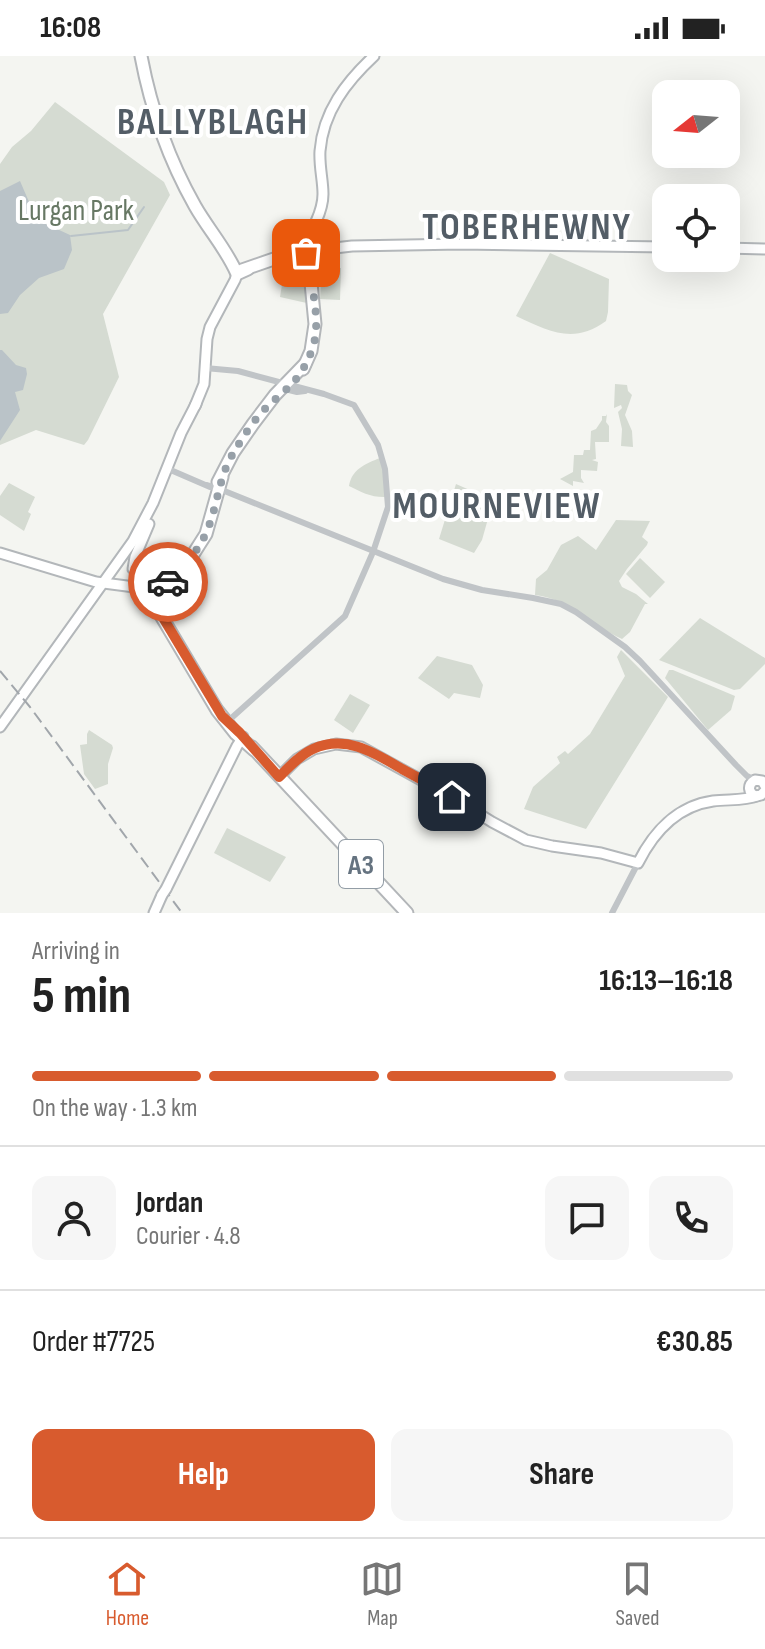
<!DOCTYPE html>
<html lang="en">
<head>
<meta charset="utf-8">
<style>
	body { margin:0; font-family:"Sofia Sans Condensed",sans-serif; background:#f6f6f6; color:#222; height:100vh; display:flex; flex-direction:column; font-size:30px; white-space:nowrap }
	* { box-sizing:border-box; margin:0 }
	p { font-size:26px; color:#767676 }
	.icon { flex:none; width:44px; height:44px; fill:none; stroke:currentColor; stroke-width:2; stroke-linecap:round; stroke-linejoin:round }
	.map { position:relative; height:857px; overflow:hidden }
	.drawer { display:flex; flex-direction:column; background:#fff; flex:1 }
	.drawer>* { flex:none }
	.needle { width:52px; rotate:253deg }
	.fabs { position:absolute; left:652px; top:24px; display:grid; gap:16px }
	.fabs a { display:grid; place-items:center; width:88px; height:88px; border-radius:16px; background:#fff; box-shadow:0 8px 32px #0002; font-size:40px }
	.pin { position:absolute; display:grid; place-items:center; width:68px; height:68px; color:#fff; margin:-34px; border-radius:16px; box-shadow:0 4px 12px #0006 }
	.courier { position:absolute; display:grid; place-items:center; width:80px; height:80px; margin:-40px; border:6px solid #d85b2e; border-radius:50%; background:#fff; color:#222; box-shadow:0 2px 10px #0007 }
	.summary em { font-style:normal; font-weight:700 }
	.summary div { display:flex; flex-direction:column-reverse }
	.summary { display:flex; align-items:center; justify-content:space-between; height:136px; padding:0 32px }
	h1 { font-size:52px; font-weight:700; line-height:60px }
	.bar { display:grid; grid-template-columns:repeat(4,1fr); gap:12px 8px; align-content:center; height:96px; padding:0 32px }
	.bar i { height:10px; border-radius:6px; background:#e0e0e0 }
	.bar .on { background:#d85b2e }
	.bar p { grid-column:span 4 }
	.line { display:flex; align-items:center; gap:20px; padding:0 32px; border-top:2px solid #e0e0e0 }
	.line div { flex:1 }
	.round { display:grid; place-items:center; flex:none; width:84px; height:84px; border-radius:16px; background:#f6f6f6 }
	.button { display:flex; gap:16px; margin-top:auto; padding:16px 32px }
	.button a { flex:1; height:92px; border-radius:16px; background:#d85b2e; color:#fff; font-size:32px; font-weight:700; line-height:92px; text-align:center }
	.button a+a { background:#f6f6f6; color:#222 }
	.status { display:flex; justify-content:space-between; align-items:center; height:56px; padding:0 40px; background:#fff; direction:ltr }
	.status svg { height:22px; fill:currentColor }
	.dock { display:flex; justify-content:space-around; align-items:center; height:112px; border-top:2px solid #e0e0e0; background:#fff; font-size:22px; color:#767676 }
	.dock a { display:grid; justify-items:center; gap:4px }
	.dock .on { color:#d85b2e }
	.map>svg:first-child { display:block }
	.green { fill:#d5dbd2 }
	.water { fill:#bac3c8 }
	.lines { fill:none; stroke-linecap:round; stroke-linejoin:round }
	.stream { stroke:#bac3c8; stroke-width:2 }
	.major-casing { stroke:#b3b7ba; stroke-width:13 }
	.highway-casing { stroke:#b3b6b9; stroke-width:15 }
	.minor { stroke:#c0c4c7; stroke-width:6 }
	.major { stroke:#fff; stroke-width:9 }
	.highway { stroke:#fff; stroke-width:11 }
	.rail { stroke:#a1a6ab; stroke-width:2; stroke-dasharray:12 6; stroke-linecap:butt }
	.major-bridge-casing { stroke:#b3b7ba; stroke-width:13; stroke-linecap:butt }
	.major-bridge { stroke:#fff; stroke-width:9 }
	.done { stroke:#97a0a8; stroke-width:8; stroke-dasharray:0 14.4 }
	.route { stroke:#d85b2e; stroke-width:10 }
	.labels { text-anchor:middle; stroke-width:8; stroke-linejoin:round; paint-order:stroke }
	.shield { fill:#fff; stroke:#939da6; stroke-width:2 }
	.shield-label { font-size:28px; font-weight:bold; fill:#657380 }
	.park-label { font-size:30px; fill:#677864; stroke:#fff }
	.district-label { font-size:38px; font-weight:bold; letter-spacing:2px; fill:#535d66; stroke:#fff }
</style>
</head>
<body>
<div class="status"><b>16:08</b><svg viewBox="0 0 49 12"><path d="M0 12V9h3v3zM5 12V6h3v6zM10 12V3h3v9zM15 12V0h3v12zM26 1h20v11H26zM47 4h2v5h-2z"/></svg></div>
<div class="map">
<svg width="765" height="857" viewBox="0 0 765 857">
	<rect width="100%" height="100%" fill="#f4f5f1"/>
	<!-- green -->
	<g class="green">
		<path d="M55 46 164 126 170 139 103 258 119 321 88 384 84 389 36 374 0 389V108L12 91 31 75Z"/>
		<path d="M550 197 609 223 608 256 606 265C573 289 549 275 516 260Z"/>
		<path d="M298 198 304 202 311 248 280 241 284 216 297 215Z"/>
		<path d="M322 211 341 212 340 244 320 243Z"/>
		<path d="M615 328 627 329 628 335 632 339 625 359 632 375 633 391 621 390 622 373 618 356 622 352 621 349 614 352Z"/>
		<path d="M607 358 606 366 609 370V386H595L596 403 592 404 598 406 597 415 581 414V422L584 427 573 425V430L560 423 573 416 574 399H583L584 394H590L591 375 596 373 602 364V360H606Z"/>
		<path d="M380 402H381L387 441C372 442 361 436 349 430 352 413 365 408 380 402Z"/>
		<path d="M9 427 35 441 28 456 31 458 24 475 0 459V440Z"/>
		<path d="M456 428 481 439 482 448 491 452 482 484 474 497 439 483Z"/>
		<path d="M616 464 650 465 642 481 648 486 647 489 627 513 619 525 622 531 636 538 648 548H645L630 576 622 583C591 569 570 543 535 539L536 523 547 514 561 489 578 480 596 494Z"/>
		<path d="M640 502 665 526 650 542 626 518Z"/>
		<path d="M700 562 765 602V608L740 633 734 634 659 604Z"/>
		<path d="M621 594 668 641 586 773 524 753 533 731 560 707 557 701 565 695 568 698 590 678 625 620 617 601Z"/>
		<path d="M437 600 472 609 483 629 480 642 454 637 449 643 418 622Z"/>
		<path d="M669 614H673L735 640 731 654 708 674 665 622Z"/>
		<path d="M350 638 370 649 353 677 334 664Z"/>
		<path d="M89 674 112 689 113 692 108 708V728L95 733 84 718 80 689 87 688V678Z"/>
		<path d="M227 772 286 801 270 826 214 797Z"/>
	</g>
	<!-- water -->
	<g class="water">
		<path d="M20 125 33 155 44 167 70 179 72 194 64 213 39 222 20 239 8 257 0 258V135Z"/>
		<path d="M0 294H2L16 309 26 312 27 318 23 334 15 336 20 354 0 385Z"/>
	</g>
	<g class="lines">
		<!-- stream -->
		<path class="stream" d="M71 180 128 174 144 151"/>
		<defs>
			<g id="major">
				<path d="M302 189C312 176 323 155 323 138 323 124 319 110 320 95 323 56 346 26 374 0"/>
				<path d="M726 192 765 193"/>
				<path d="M309 195 352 190 461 188 666 191"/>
				<path d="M195 350 204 328 207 283 210 271 235 224 237 218"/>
				<path d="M0 497 96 526 142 532"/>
				<path d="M133 513 135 501 149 468"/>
				<path d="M136 519 144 536 159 555"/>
				<path d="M0 671 133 485 153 447 181 377 196 348"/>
				<path d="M279 721 297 703 314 693 336 688 361 691 452 741 492 766 526 784 552 790 601 797 638 807C653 777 677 750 713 745 728 743 744 745 757 740"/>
				<path d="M765 730 762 725 755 724C747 729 748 737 756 740L761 739 765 735"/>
				<path d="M166 833 237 690 243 681"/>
				<path d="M154 857 162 839"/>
			</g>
			<g id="highway">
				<path d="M141 0C151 53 169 104 195 150 208 173 227 194 237 218L248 213"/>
				<path d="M242 214 294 196 300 192"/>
				<path d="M303 313 311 295 315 268 308 196"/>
				<path d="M222 421 206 478 192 500 160 537 158 545 160 558 217 654 236 678 254 694"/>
				<path d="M218 426 233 397 253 368 275 339 305 308"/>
				<path d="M252 691 407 857"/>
			</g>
		</defs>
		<!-- major casing -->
		<use href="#major" class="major-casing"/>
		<!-- highway casing -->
		<use href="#highway" class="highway-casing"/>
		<!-- minor -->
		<g class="minor">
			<path d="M205 312 238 315 324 338 354 349 378 389 385 413 388 451 373 496 345 560 227 666"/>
			<path d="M281 332 297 336 305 335"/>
			<path d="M166 412 210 431"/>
			<path d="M207 429 222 434 443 523 482 534 533 542 561 548 576 556 625 591 640 605 736 709 747 720 755 724"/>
			<path d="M612 857 638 807"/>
		</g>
		<!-- major -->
		<use href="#major" class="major"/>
		<!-- highway -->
		<use href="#highway" class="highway"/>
		<!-- rail -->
		<path class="rail" d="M0 615 30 651 182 857"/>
		<defs>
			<path id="major-bridge" d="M162 839 166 833"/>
		</defs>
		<!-- major-bridge casing -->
		<use href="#major-bridge" class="major-bridge-casing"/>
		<!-- major-bridge -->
		<use href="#major-bridge" class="major-bridge"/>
	</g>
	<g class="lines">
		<!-- done -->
		<path class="done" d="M168 526C183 511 197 497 206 477 218 451 218 421 234 396 243 381 254 363 267 351 289 330 300 325 312 294 323 263 309 228 308 196L306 197"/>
		<!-- route -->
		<path class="route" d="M168 526C161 536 159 548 162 560L222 660 240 677 279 721C289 711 300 699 313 693 346 678 375 697 402 713 419 722 435 731 452 741"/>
	</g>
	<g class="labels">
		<!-- shield labels -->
		<rect class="shield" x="339" y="784" width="44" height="48" rx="6"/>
		<g class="shield-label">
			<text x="361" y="818">A3</text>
		</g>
		<!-- park labels -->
		<g class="park-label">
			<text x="76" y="164">Lurgan Park</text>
		</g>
		<!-- district labels -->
		<g class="district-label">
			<text x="213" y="78">BALLYBLAGH</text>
			<text x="527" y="183">TOBERHEWNY</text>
			<text x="497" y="462">MOURNEVIEW</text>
		</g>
	</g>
</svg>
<div class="fabs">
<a><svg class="needle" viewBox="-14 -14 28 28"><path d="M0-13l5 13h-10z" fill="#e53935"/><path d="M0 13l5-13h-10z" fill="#767676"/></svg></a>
<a><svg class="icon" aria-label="locate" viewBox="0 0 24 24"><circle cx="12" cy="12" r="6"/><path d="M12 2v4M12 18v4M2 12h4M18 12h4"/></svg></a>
</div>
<div class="pin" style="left:306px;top:197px;background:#ea580c"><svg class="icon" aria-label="bag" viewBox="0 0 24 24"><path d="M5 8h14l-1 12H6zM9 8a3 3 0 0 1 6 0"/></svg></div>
<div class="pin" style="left:452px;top:741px;background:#1f2937"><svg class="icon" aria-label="home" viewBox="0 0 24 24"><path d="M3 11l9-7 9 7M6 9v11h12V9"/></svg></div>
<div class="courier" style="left:168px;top:526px"><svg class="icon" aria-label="car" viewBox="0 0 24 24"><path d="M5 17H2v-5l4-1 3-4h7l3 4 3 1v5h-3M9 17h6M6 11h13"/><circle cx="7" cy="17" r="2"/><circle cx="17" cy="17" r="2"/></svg></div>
</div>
<section class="drawer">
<div class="summary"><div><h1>5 min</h1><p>Arriving in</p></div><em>16:13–16:18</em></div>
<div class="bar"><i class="on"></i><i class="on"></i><i class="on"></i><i></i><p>On the way · 1.3 km</p></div>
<div class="line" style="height:144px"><a class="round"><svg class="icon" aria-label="person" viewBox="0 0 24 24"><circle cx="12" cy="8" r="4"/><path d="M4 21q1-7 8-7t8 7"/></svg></a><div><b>Jordan</b><p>Courier · 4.8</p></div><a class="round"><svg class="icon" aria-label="chat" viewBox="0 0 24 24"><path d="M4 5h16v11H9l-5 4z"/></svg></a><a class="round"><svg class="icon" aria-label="phone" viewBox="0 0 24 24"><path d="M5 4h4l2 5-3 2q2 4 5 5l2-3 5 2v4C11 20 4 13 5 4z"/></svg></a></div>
<div class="line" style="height:104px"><div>Order #7725</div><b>€30.85</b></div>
<div class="button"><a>Help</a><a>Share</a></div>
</section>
<nav class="dock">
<a class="on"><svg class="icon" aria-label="home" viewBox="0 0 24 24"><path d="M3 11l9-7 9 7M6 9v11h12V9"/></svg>Home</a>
<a><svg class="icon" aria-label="map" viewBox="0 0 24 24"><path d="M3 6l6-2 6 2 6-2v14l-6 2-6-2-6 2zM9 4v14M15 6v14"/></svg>Map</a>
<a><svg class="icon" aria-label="saved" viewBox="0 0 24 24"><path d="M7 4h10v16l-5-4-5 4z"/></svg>Saved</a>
</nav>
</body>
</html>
